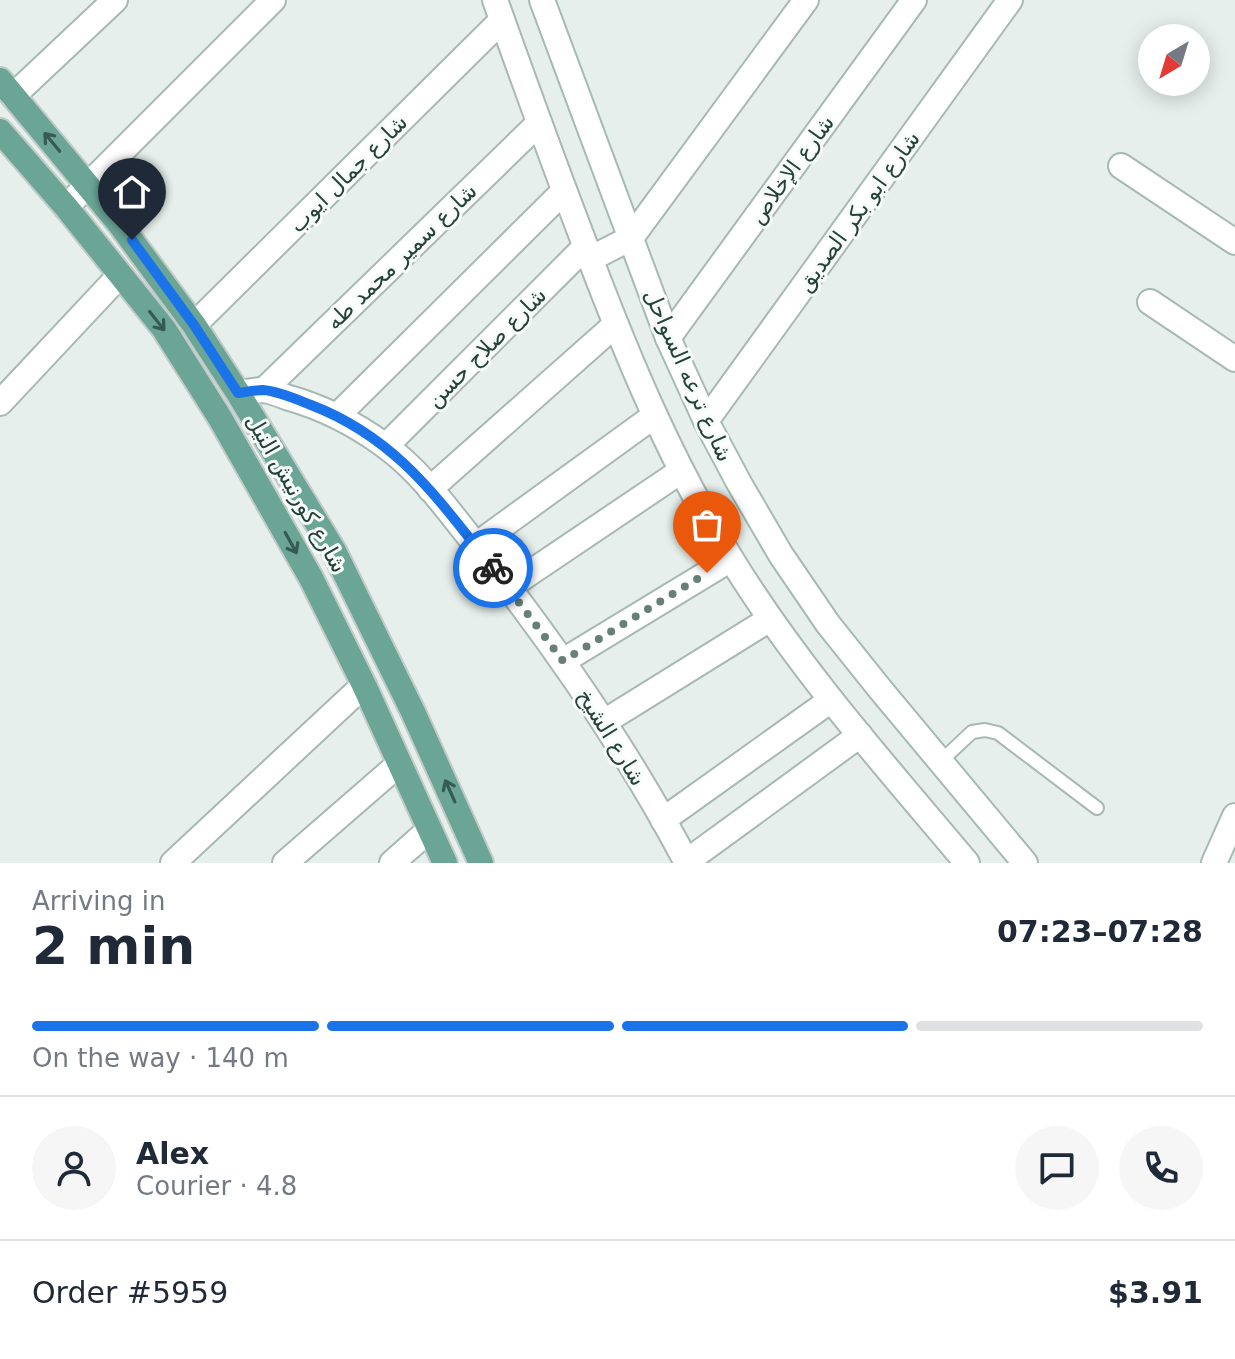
<!DOCTYPE html>
<html lang="en">
<head>
<meta charset="utf-8">
<style>
	body { margin:0; font-family:"DejaVu Sans",Cairo,sans-serif; background:#f6f6f7; color:#1f2937; height:100vh; display:flex; flex-direction:column; font-size:30px; white-space:nowrap }
	* { box-sizing:border-box; margin:0 }
	p { font-size:26px; color:#747a83 }
	.icon { flex:none; width:44px; height:44px; fill:none; stroke:currentColor; stroke-width:2; stroke-linecap:round; stroke-linejoin:round }
	.map { position:relative; height:863px; overflow:hidden }
	.sheet { display:flex; flex-direction:column; background:#fff; flex:1 }
	.sheet>* { flex:none }
	.needle { width:52px; rotate:218deg }
	.controls { position:absolute; left:1138px; top:24px; display:grid; gap:16px }
	.controls a { display:grid; place-items:center; width:72px; height:72px; border-radius:50%; background:#fff; box-shadow:0 4px 20px #0003; font-size:40px }
	.pin { position:absolute; display:grid; place-items:center; width:68px; height:68px; color:#fff; margin:-82px -34px; border-radius:50% 50% 50% 0; rotate:-45deg; box-shadow:0 0 8px #0007 }
	.pin .icon { rotate:45deg }
	.courier { position:absolute; display:grid; place-items:center; width:80px; height:80px; margin:-40px; border:6px solid #1a73e8; border-radius:50%; background:#fff; color:#222; box-shadow:0 2px 10px #0007 }
	.head em { font-style:normal; font-weight:800 }
	.head div { display:flex; flex-direction:column-reverse }
	.head { display:flex; align-items:center; justify-content:space-between; height:136px; padding:0 32px }
	h1 { font-size:52px; font-weight:800; line-height:60px }
	.bar { display:grid; grid-template-columns:repeat(4,1fr); gap:12px 8px; align-content:center; height:96px; padding:0 32px }
	.bar i { height:10px; border-radius:6px; background:#e0e1e3 }
	.bar .active { background:#1a73e8 }
	.bar p { grid-column:span 4 }
	.line { display:flex; align-items:center; gap:20px; padding:0 32px; border-top:2px solid #e0e1e3 }
	.line div { flex:1 }
	.round { display:grid; place-items:center; flex:none; width:84px; height:84px; border-radius:42px; background:#f6f6f7 }
	.map>svg:first-child { display:block }
	.lines { fill:none; stroke-linecap:round; stroke-linejoin:round }
	.service-casing { stroke:#a8b8b2; stroke-width:16 }
	.minor-casing { stroke:#a8b8b2; stroke-width:28 }
	.secondary-casing { stroke:#a4bbb3; stroke-width:28 }
	.primary-casing { stroke:#c2cac8; stroke-width:28 }
	.service { stroke:#fff; stroke-width:12 }
	.minor { stroke:#fff; stroke-width:24 }
	.secondary { stroke:#fff; stroke-width:24 }
	.primary { stroke:#6aa596; stroke-width:24 }
	.oneway { stroke:#365b51 }
	.done { stroke:#687f78; stroke-width:8; stroke-dasharray:0 14.4 }
	.route { stroke:#1a73e8; stroke-width:10 }
	.labels { text-anchor:middle; stroke-width:6; stroke-linejoin:round; paint-order:stroke }
	.street-label { font-size:22px; fill:#24423a; stroke:#f7fbf9 }
</style>
</head>
<body>
<div class="map">
<svg width="1235" height="863" viewBox="0 0 1235 863">
	<rect width="100%" height="100%" fill="#e6efeb"/>
	<g class="lines">
		<defs>
			<path id="service" d="M940 762 972 732 985 730 998 733 1097 808"/>
			<g id="minor">
				<path d="M495 0C525 84 555 167 587 250 627 356 670 460 730 557 797 667 884 764 967 863"/>
				<path d="M13 96 115 0"/>
				<path d="M1121 166 1235 242"/>
				<path d="M66 207 273 0"/>
				<path d="M590 259 631 238 806 0"/>
				<path d="M1150 302 1235 359"/>
				<path d="M194 325 502 20"/>
				<path d="M668 338 914 0"/>
				<path d="M264 390 539 123"/>
				<path d="M238 393C246 392 255 390 263 390 270 391 279 394 286 397 322 407 354 423 384 445 421 471 450 513 478 548 556 647 628 751 687 863"/>
				<path d="M0 403 120 275"/>
				<path d="M338 415 564 191"/>
				<path d="M706 421 1010 0"/>
				<path d="M386 446 585 247"/>
				<path d="M430 489 615 325"/>
				<path d="M476 545 654 416"/>
				<path d="M509 587 681 471"/>
				<path d="M563 661 731 559"/>
				<path d="M604 722 770 619"/>
				<path d="M663 820 831 700"/>
				<path d="M686 862 860 735"/>
				<path d="M173 863 364 685"/>
				<path d="M285 863 399 764"/>
				<path d="M392 863 429 830"/>
				<path d="M1214 863 1235 816"/>
			</g>
			<path id="secondary" d="M542 0 668 338 706 421 739 483 781 555 828 624 880 689 1025 863"/>
			<g id="primary">
				<path d="M0 80 118 222 194 325 238 393 334 551 413 712 481 863"/>
				<path d="M0 131 66 207 164 329 220 418 311 578 364 685 445 863"/>
			</g>
		</defs>
		<!-- service casing -->
		<use href="#service" class="service-casing"/>
		<!-- minor casing -->
		<use href="#minor" class="minor-casing"/>
		<!-- secondary casing -->
		<use href="#secondary" class="secondary-casing"/>
		<!-- primary casing -->
		<use href="#primary" class="primary-casing"/>
		<!-- service -->
		<use href="#service" class="service"/>
		<!-- minor -->
		<use href="#minor" class="minor"/>
		<!-- secondary -->
		<use href="#secondary" class="secondary"/>
		<!-- primary -->
		<use href="#primary" class="primary"/>
	</g>
	<!-- one-way arrows -->
	<defs><path id="oneway-shaft" d="M-6 0H5M1.5-3L5.5 0L1.5 3" fill="none" stroke-width="1.6" stroke-linecap="round" stroke-linejoin="round" transform="scale(2)"/></defs>
	<g class="oneway">
		<use href="#oneway-shaft" transform="translate(52 142) rotate(-130)"/>
		<use href="#oneway-shaft" transform="translate(157 321) rotate(52)"/>
		<use href="#oneway-shaft" transform="translate(291 543) rotate(61)"/>
		<use href="#oneway-shaft" transform="translate(450 791) rotate(-114)"/>
	</g>
	<g class="lines">
		<!-- done -->
		<path class="done" d="M493 568 563 661 707 573"/>
		<!-- route -->
		<path class="route" d="M132 240 194 325 238 393C246 392 255 390 263 390 278 391 296 399 311 405 397 438 438 499 493 568"/>
	</g>
	<g class="labels">
		<!-- street labels -->
		<g class="street-label">
			<text transform="translate(791 169) rotate(-54)" y="8">شارع الإخلاص</text>
			<text transform="translate(348 173) rotate(-45)" y="8">شارع جمال ايوب</text>
			<text transform="translate(858 211) rotate(-54)" y="8">شارع ابو بكر الصديق</text>
			<text transform="translate(401 256) rotate(-44)" y="8">شارع سمير محمد طه</text>
			<text transform="translate(486 347) rotate(-45)" y="8">شارع صلاح حسن</text>
			<text transform="translate(689 375) rotate(66)" y="8">شارع ترعه السواحل</text>
			<text transform="translate(297 493) rotate(60)" y="8">شارع كورنيش النيل</text>
			<text transform="translate(612 737) rotate(58)" y="8">شارع الشيخ</text>
		</g>
	</g>
</svg>
<div class="controls">
<a><svg class="needle" viewBox="-14 -14 28 28"><path d="M0-13l5 13h-10z" fill="#e53935"/><path d="M0 13l5-13h-10z" fill="#747a83"/></svg></a>
</div>
<div class="pin" style="left:707px;top:573px;background:#ea580c"><svg class="icon" aria-label="bag" viewBox="0 0 24 24"><path d="M5 8h14l-1 12H6zM9 8a3 3 0 0 1 6 0"/></svg></div>
<div class="pin" style="left:132px;top:240px;background:#1f2937"><svg class="icon" aria-label="home" viewBox="0 0 24 24"><path d="M3 11l9-7 9 7M6 9v11h12V9"/></svg></div>
<div class="courier" style="left:493px;top:568px"><svg class="icon" aria-label="bike" viewBox="0 0 24 24"><circle cx="6" cy="16" r="4"/><circle cx="18" cy="16" r="4"/><path d="M6 16l4-8h5l3 8M10 8l3 8H6M13 5h3"/></svg></div>
</div>
<section class="sheet">
<div class="head"><div><h1>2 min</h1><p>Arriving in</p></div><em>07:23–07:28</em></div>
<div class="bar"><i class="active"></i><i class="active"></i><i class="active"></i><i></i><p>On the way · 140 m</p></div>
<div class="line" style="height:144px"><a class="round"><svg class="icon" aria-label="person" viewBox="0 0 24 24"><circle cx="12" cy="8" r="4"/><path d="M4 21q1-7 8-7t8 7"/></svg></a><div><b>Alex</b><p>Courier · 4.8</p></div><a class="round"><svg class="icon" aria-label="chat" viewBox="0 0 24 24"><path d="M4 5h16v11H9l-5 4z"/></svg></a><a class="round"><svg class="icon" aria-label="phone" viewBox="0 0 24 24"><path d="M5 4h4l2 5-3 2q2 4 5 5l2-3 5 2v4C11 20 4 13 5 4z"/></svg></a></div>
<div class="line" style="height:104px"><div>Order #5959</div><b>$3.91</b></div>
</section>
</body>
</html>
